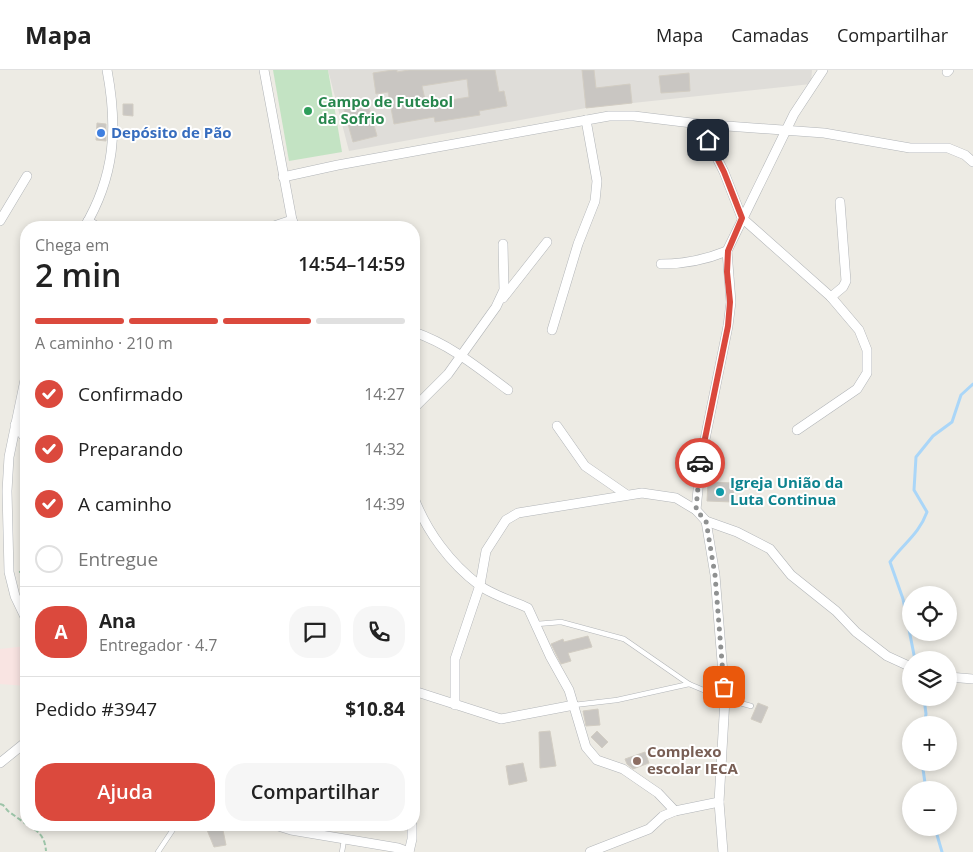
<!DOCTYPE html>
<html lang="pt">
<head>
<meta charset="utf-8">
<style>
	body { margin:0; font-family:"Open Sans",sans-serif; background:#f6f6f6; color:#222; height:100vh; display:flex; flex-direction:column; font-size:19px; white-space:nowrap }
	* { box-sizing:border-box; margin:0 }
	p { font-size:16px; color:#767676 }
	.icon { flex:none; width:28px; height:28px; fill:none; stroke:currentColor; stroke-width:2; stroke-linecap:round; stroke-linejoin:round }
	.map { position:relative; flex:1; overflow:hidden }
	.side { position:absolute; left:20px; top:151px; width:400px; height:610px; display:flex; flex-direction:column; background:#fff; border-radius:20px; box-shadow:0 2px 8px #0003 }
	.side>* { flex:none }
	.tools { position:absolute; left:902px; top:516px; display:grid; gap:10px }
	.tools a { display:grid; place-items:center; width:55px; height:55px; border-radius:50%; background:#fff; box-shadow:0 2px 8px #0003; font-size:25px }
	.pin { position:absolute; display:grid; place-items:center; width:42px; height:42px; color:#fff; margin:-21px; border-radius:10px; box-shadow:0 2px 8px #0006 }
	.courier { position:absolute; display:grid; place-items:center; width:50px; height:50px; margin:-25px; border:4px solid #db493d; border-radius:50%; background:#fff; color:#222; box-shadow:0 1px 6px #0007 }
	.head em { font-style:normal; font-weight:600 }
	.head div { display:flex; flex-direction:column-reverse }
	.head { display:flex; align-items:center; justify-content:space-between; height:85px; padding:0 15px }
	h1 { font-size:32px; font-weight:600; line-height:38px }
	.bar { display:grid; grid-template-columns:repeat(4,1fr); gap:8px 5px; align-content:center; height:60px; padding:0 15px }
	.bar i { height:6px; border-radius:4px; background:#e0e0e0 }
	.bar .on { background:#db493d }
	.bar p { grid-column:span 4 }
	.line { display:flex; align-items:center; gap:12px; padding:0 15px; border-top:1px solid #e0e0e0 }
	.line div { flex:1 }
	.round { display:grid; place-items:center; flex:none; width:52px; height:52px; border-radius:20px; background:#f6f6f6 }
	ol { padding:0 15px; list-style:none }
	li { display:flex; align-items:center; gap:15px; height:55px }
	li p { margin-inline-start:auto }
	li .icon { padding:5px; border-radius:50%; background:#db493d; color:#fff; stroke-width:4 }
	li:last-child { color:#767676 }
	li i { width:28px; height:28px; border:2px solid #e0e0e0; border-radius:50% }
	.primary-button { display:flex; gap:10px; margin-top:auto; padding:10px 15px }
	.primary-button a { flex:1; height:58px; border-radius:20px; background:#db493d; color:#fff; font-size:20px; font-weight:600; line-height:58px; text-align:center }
	.primary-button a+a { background:#f6f6f6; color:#222 }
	header { display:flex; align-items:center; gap:30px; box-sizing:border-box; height:70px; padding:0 25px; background:#fff; border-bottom:1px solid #e0e0e0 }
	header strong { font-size:24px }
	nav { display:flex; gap:28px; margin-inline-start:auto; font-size:18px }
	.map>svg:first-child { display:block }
	.industrial { fill:#dfddd9 }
	.medical { fill:#f9e4e2 }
	.green { fill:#c3e3c3 }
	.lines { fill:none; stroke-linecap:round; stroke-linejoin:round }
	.stream { stroke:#aad6f8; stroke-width:3 }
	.building { fill:#c9c6c2; stroke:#d2cdc3; fill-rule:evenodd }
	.lane-casing { stroke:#b2b5b8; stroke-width:5.5 }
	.street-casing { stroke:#b2b5b8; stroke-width:10 }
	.path { stroke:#9cc4a8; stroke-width:2; stroke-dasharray:5 2.5; stroke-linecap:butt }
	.lane { stroke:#fff; stroke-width:4.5 }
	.street { stroke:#fff; stroke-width:9 }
	.done { stroke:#8f9191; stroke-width:5; stroke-dasharray:0 9 }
	.route { stroke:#db493d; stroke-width:6 }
	.leisure-dot { fill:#2e9e5b; stroke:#fff; stroke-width:2 }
	.shop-dot { fill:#3f7fe0; stroke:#fff; stroke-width:2 }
	.culture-dot { fill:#0f9aa8; stroke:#fff; stroke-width:2 }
	.education-dot { fill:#8d6e63; stroke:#fff; stroke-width:2 }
	.labels { text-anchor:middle; stroke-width:4; stroke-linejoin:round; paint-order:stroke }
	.leisure-label { font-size:15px; font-weight:bold; fill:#27864d; stroke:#fff; text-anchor:start }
	.shop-label { font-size:15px; font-weight:bold; fill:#366cbe; stroke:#fff; text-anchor:start }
	.culture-label { font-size:15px; font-weight:bold; fill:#0d838f; stroke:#fff; text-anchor:start }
	.education-label { font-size:15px; font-weight:bold; fill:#785e54; stroke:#fff; text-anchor:start }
</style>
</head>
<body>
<header>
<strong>Mapa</strong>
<nav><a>Mapa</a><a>Camadas</a><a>Compartilhar</a></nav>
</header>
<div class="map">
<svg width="973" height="782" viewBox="0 0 973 782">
	<rect width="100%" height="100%" fill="#edebe4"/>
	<!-- industrial -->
	<path class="industrial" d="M328 0H812L811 14 586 38 349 81Z"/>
	<!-- medical -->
	<path class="medical" d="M26 576V616L0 614V579Z"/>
	<!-- green -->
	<path class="green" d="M273 0H328L342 82 289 91Z"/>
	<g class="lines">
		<!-- stream -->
		<g class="stream">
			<path d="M915 590 903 529 890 492C904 473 919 464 927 442L914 420 916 387 933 366 952 352 961 325 973 314"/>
			<path d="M924 655 926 644 924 628"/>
			<path d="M922 692 926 720"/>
			<path d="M935 758 942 782"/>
		</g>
	</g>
	<!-- building -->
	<g class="building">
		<path d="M393 0H397V2L409 0H495L499 22 504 21 507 36 479 41 480 45 435 52 434 47 394 54 388 22 376 24 373 3ZM467 9 469 27 426 34 422 16Z"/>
		<path d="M582 0H594L596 18 630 14 632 33 586 38Z"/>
		<path d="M689 3 690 21 661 23 659 6Z"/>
		<path d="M367 30 377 66 353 72 343 36Z"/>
		<path d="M123 34H133V46L123 45Z"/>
		<path d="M97 53 106 54V71L96 70Z"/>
		<path d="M708 412 735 413 732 432 707 431Z"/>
		<path d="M588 566 592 577 568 583 571 591 561 594 551 574 563 569 564 572Z"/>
		<path d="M758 633 768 637 761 653 751 649Z"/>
		<path d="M598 639 600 655 586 656 583 641Z"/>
		<path d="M550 661 556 696 540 698 539 662Z"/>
		<path d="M597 661 608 672 602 678 591 667Z"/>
		<path d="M645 682 649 693 633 699 627 694 625 689Z"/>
		<path d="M523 693 527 711 509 715 506 696Z"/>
		<path d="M205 755H222L226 775 214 777Z"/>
	</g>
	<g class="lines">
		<defs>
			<g id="lane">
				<path d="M537 554 561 552 624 569 689 614 725 629 751 636"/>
				<path d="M574 635 617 630 689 614"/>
				<path d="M158 782 176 755"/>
				<path d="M342 782 344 770"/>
			</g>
			<g id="street">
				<path d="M264 0 292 150 296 158"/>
				<path d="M947 2 949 0"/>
				<path d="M700 54 724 102 742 148 831 227 859 260 867 280V303L857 319 797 360"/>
				<path d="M283 107 338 95 609 46H634L700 54 824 63 910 78H948L965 85 973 92"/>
				<path d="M0 151 27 106"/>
				<path d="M88 151 99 158"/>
				<path d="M84 158C115 106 118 58 107 0"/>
				<path d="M268 158 292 150"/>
				<path d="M661 194C686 194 705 190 727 181"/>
				<path d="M831 227 843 217 846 211 840 132"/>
				<path d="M503 228 547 172"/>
				<path d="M552 260 578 174 595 131 597 111 586 50"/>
				<path d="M414 262C451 275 477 297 508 320"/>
				<path d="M26 305 9 387 7 421 9 502 15 526 26 549"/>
				<path d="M414 338 448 304 496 237 504 220 503 174"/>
				<path d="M15 355 26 369"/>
				<path d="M557 356 585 396 627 425"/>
				<path d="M414 428C427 462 450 493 479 515 492 525 513 531 528 538L550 586 569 620 586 677 597 690 623 699 658 723 675 741"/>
				<path d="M706 451 737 462 770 479 791 505 836 541 856 562 887 586 911 597"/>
				<path d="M949 607 973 609"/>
				<path d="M414 621 501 649 574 635"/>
				<path d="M455 635V589L480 515 486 481 506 450 518 443 642 423 676 428 696 440"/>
				<path d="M0 693 26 672"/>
				<path d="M275 755 291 760 398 778 409 782"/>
				<path d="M409 782 412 769V755"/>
				<path d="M590 782 649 759 663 746 675 741 719 732"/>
				<path d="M723 782 719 732 725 629 723 604 715 505 706 451 696 440 701 389 728 256 731 232 727 181 794 44 823 0"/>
			</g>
		</defs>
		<!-- lane casing -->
		<use href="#lane" class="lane-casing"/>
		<!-- street casing -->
		<use href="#street" class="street-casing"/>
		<!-- path -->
		<g class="path">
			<path d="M19 502 26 501"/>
			<path d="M0 734 3 735 8 741 26 754"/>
			<path d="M28 755C40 762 45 768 46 781"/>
		</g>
		<!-- lane -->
		<use href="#lane" class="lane"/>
		<!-- street -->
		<use href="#street" class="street"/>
	</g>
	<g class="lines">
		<!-- done -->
		<path class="done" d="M700 393 696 440 706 451 715 505 724 617"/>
		<!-- route -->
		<path class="route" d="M700 393 728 256 730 232 727 202 728 181 742 148 724 102 708 70"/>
	</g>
	<!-- markers -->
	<circle class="leisure-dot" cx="308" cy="41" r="5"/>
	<circle class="shop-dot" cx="101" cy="63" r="5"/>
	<circle class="culture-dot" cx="720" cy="422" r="5"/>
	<circle class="education-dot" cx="637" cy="691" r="5"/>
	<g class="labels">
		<!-- leisure labels -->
		<g class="leisure-label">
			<text x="318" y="37">Campo de Futebol<tspan x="318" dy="17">da Sofrio</tspan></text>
		</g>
		<!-- shop labels -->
		<g class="shop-label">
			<text x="111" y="68">Depósito de Pão</text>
		</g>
		<!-- culture labels -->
		<g class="culture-label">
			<text x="730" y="418">Igreja União da<tspan x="730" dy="17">Luta Continua</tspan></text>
		</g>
		<!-- education labels -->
		<g class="education-label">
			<text x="647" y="687">Complexo<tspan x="647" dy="17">escolar IECA</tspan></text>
		</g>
	</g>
</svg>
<div class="tools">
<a><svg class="icon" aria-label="locate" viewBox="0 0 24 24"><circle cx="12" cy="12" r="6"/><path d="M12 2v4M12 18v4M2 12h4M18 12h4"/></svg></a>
<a><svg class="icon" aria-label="layers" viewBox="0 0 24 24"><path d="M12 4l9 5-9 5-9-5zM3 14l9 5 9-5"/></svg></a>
<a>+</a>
<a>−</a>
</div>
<div class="pin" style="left:724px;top:617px;background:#ea580c"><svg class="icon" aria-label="bag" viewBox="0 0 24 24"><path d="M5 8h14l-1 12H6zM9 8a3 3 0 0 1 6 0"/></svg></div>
<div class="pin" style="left:708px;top:70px;background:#1f2937"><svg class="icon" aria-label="home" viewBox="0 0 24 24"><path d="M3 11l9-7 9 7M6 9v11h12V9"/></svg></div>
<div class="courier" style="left:700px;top:393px"><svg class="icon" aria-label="car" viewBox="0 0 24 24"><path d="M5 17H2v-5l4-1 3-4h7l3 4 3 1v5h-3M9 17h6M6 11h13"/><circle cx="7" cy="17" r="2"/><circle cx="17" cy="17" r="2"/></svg></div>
<section class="side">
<div class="head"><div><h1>2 min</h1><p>Chega em</p></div><em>14:54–14:59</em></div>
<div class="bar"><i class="on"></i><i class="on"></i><i class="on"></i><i></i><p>A caminho · 210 m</p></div>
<ol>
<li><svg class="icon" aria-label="check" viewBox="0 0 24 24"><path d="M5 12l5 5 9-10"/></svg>Confirmado<p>14:27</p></li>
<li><svg class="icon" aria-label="check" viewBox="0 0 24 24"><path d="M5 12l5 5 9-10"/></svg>Preparando<p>14:32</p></li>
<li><svg class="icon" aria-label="check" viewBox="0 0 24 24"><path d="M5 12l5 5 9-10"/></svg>A caminho<p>14:39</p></li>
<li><i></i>Entregue</li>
</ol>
<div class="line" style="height:90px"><b class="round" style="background:#db493d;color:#fff">A</b><div><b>Ana</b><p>Entregador · 4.7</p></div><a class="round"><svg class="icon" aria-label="chat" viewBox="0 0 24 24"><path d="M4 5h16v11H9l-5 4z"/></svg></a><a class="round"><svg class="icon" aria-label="phone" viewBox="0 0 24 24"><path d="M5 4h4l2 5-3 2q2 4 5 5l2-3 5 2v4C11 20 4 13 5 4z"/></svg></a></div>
<div class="line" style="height:65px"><div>Pedido #3947</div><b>$10.84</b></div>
<div class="primary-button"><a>Ajuda</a><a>Compartilhar</a></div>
</section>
</div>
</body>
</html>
